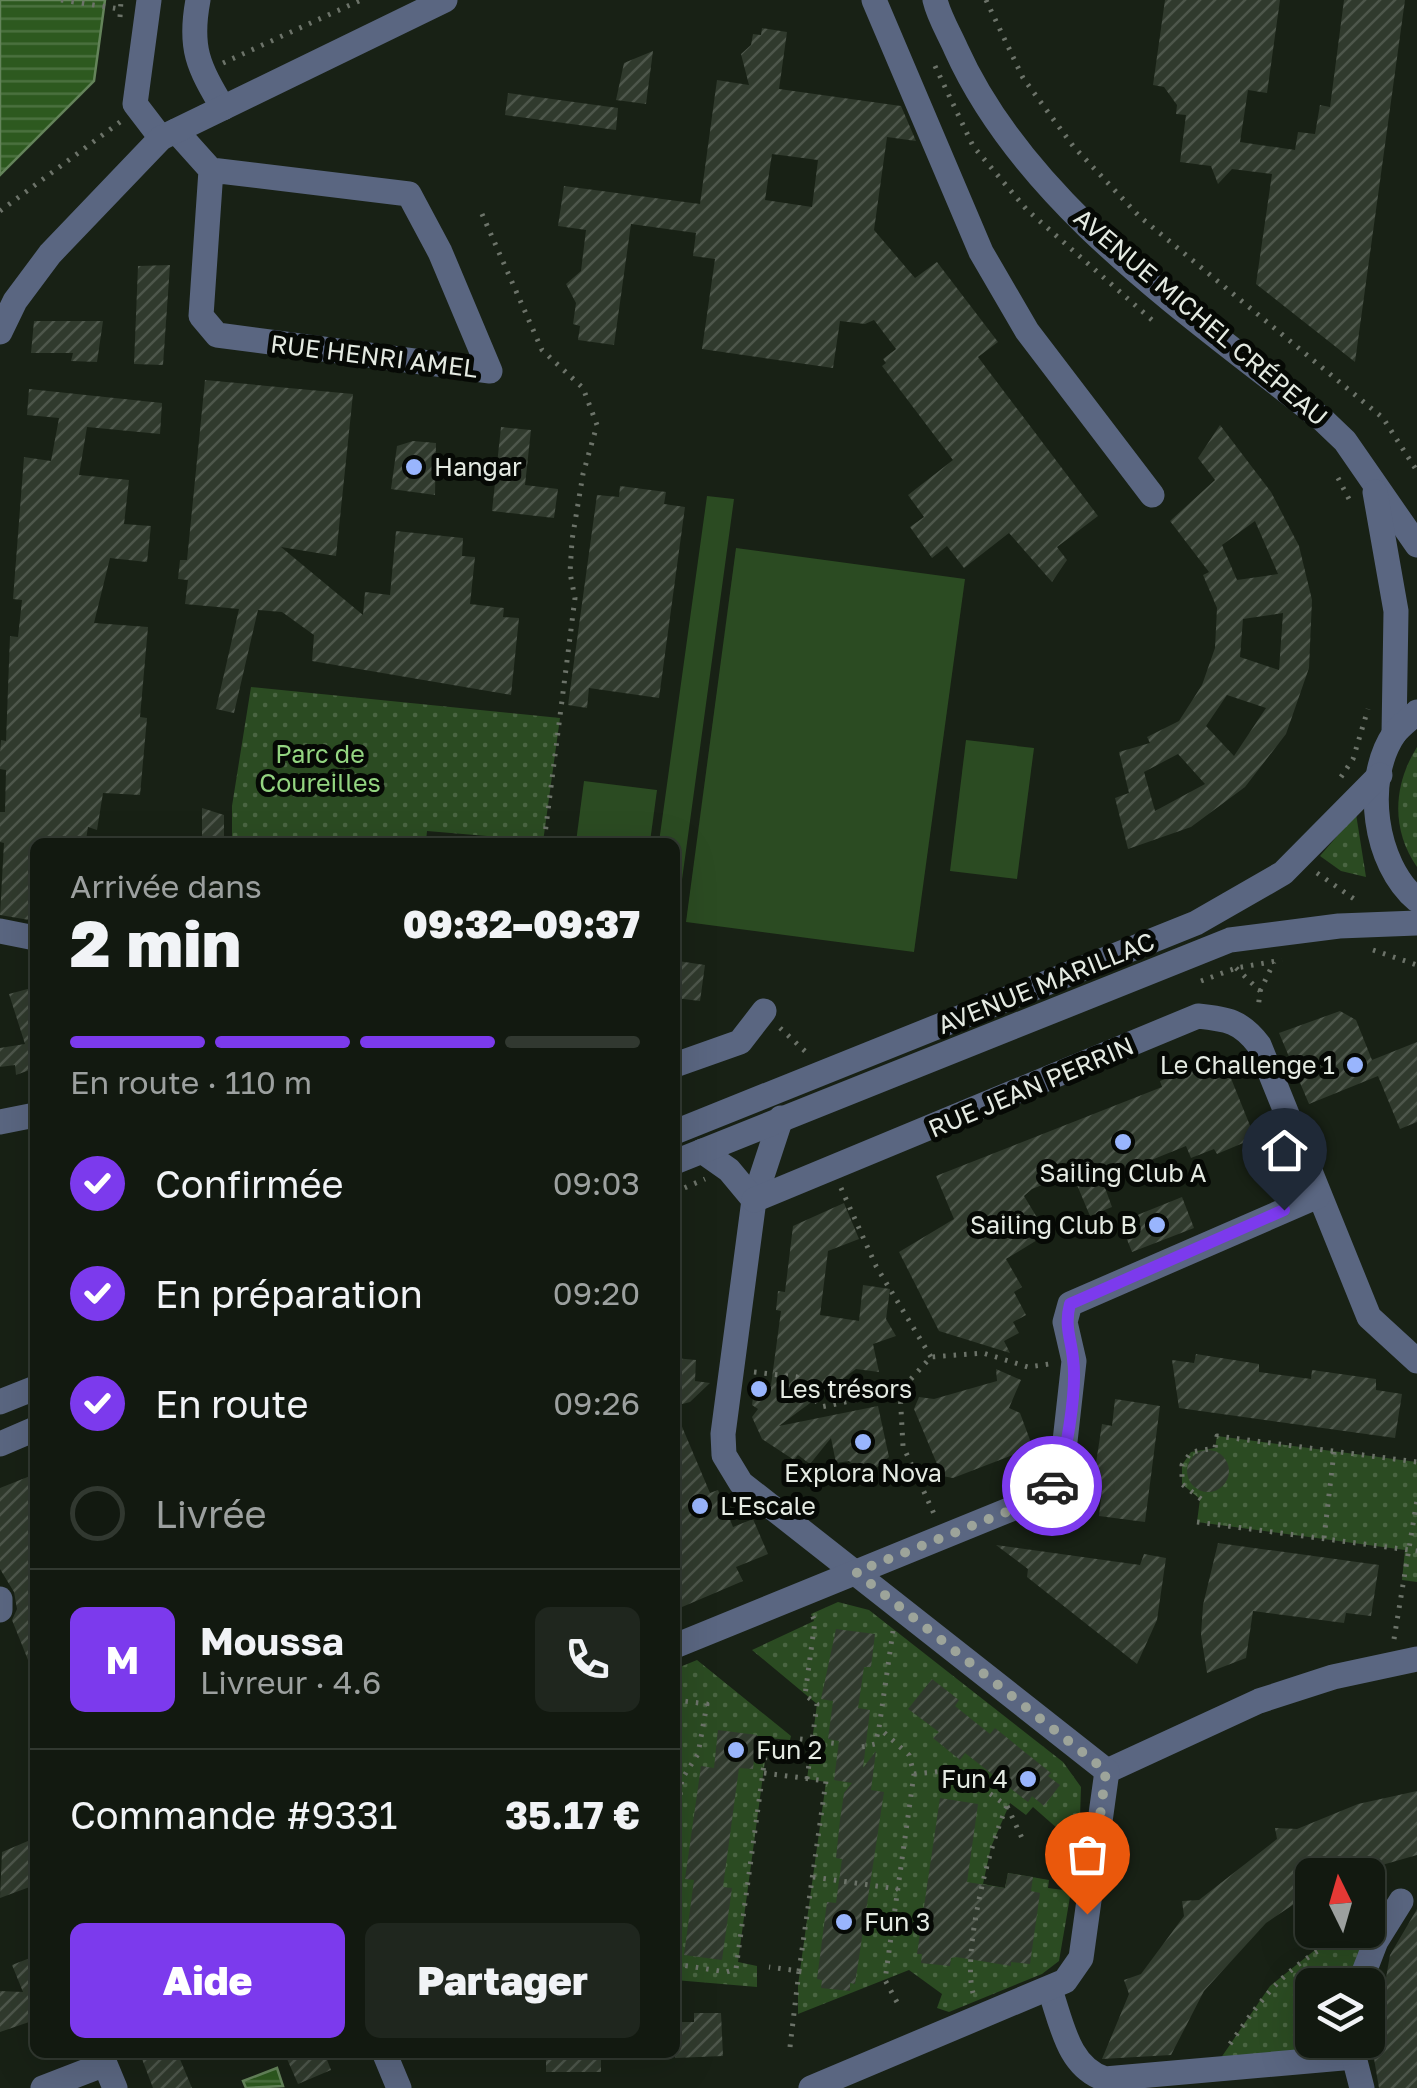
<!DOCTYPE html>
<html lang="fr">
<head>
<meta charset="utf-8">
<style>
	body { margin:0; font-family:"Golos Text",sans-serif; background:#1f261e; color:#f1f3f6; height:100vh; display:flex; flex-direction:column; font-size:38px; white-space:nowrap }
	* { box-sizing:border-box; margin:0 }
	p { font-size:32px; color:#9ca09f }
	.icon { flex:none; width:55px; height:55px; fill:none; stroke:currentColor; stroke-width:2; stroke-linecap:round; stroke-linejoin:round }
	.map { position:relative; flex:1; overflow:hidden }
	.drawer { position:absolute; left:30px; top:838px; width:650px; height:1220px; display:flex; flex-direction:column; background:#121910; border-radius:15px; box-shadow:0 10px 40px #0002,0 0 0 2px #313830 }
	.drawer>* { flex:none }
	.needle { width:65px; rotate:355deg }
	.tools { position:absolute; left:1295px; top:1858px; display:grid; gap:20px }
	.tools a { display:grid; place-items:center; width:90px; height:90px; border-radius:15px; background:#121910; box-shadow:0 10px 40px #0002,0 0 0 2px #313830; font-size:50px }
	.pin { position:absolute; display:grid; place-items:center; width:85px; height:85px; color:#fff; margin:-102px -42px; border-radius:50% 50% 50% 0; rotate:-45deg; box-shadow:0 0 10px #0007 }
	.pin .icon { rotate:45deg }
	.courier { position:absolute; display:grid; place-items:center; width:100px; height:100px; margin:-50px; border:8px solid #7c3aed; border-radius:50%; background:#fff; color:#222; box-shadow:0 2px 12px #0007 }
	.overview em { font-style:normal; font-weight:800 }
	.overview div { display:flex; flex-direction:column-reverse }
	.overview { display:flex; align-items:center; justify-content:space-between; height:170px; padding:0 40px }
	h1 { font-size:65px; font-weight:800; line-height:75px }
	.bar { display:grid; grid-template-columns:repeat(4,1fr); gap:15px 10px; align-content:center; height:120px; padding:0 40px }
	.bar i { height:12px; border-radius:8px; background:#313830 }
	.bar .current { background:#7c3aed }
	.bar p { grid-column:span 4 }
	.line { display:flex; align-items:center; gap:25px; padding:0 40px; border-top:2px solid #313830 }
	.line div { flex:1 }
	.round { display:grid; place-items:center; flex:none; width:105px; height:105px; border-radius:15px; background:#1f261e }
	ol { padding:0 40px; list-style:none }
	li { display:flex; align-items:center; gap:30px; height:110px }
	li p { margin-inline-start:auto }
	li .icon { padding:10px; border-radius:50%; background:#7c3aed; color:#fff; stroke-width:4 }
	li:last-child { color:#9ca09f }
	li i { width:55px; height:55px; border:5px solid #313830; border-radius:50% }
	.action { display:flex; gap:20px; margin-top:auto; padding:20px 40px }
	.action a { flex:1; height:115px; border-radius:15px; background:#7c3aed; color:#fff; font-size:40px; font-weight:800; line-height:115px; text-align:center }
	.action a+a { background:#1f261e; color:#f1f3f6 }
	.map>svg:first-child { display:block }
	.green { fill:url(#green-dots) }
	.pitch { fill:#2b4b22 }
	.water { fill:url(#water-rules); stroke:#64845a; stroke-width:2.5 }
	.building { fill:url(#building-hatch); fill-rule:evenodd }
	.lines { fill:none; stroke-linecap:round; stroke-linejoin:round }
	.path { stroke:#6c7369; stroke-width:5; stroke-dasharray:2.5 8; stroke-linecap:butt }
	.minor { stroke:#5a6681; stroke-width:25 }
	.done { stroke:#9da49a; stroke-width:10; stroke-dasharray:0 18 }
	.route { stroke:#7c3aed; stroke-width:12 }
	.poi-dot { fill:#99b5fd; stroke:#060905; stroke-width:4 }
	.labels { text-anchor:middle; stroke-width:10; stroke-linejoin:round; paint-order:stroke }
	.street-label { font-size:25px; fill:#e4eae2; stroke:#060905 }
	.poi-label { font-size:25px; fill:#e4eae2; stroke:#060905; text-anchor:start }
	.park-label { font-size:25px; fill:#94d581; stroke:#060905 }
</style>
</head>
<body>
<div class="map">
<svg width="1417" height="2088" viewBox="0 0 1417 2088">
	<defs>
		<pattern id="green-dots" width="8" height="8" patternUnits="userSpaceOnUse" patternTransform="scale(2.5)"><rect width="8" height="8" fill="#2b4b22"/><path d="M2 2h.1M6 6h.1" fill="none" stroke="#4a6542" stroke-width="1.8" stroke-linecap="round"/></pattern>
		<pattern id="water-rules" width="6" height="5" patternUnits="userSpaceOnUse" patternTransform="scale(2.5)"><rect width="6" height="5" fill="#2d591f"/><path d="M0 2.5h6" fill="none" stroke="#4b713f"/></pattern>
		<pattern id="building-hatch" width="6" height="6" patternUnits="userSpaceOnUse" patternTransform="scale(2.5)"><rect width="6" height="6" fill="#303a2d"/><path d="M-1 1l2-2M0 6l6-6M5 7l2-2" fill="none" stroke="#4e574b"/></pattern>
	</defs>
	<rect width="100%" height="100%" fill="#182115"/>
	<!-- green -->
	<g class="green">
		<path d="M251 687 560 718 543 842H500L499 837 427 831 426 842H232V806Z"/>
		<path d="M1417 747V867C1391 830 1393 785 1417 747Z"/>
		<path d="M1356 814 1366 877 1341 871 1320 856Z"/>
		<path d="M1217 1436 1417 1462V1582L1402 1580 1405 1550 1197 1522 1200 1499 1182 1484V1465L1191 1452 1215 1448Z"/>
		<path d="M838 1602 869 1610 1063 1762 1081 1787 1080 1817 1068 1830 1058 1829 1033 1807 1026 1815 1010 1803 991 1847 983 1884 1005 1888 1008 1873 1049 1880 1048 1888 1071 1891 1059 1961 1042 1974 949 2012 937 2008 942 1994 909 1970 798 2014V1985L826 1782 807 1779 817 1704 752 1650 814 1621 811 1614Z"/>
		<path d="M697 1660 791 1736 790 1740 768 1738 738 1962 757 1966V1987L675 1980V1669Z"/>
		<path d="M1391 1916 1359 1985H1312V2040H1352L1354 2057 1212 2071 1270 1986 1315 1950Z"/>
	</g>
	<!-- pitch -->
	<g class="pitch">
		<path d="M707 496 734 499 675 931V842H659Z"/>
		<path d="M736 548 965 579 914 952 686 922Z"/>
		<path d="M966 740 1034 748 1017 879 950 871Z"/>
		<path d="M584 781 657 790 650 842H576Z"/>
	</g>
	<!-- water -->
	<g class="water">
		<path d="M0 0H105L94 81 0 175Z"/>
		<path d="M277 2068 283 2086 246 2088 243 2081Z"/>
	</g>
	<!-- building -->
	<g class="building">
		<path d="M1165 0H1280L1267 93 1248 90 1240 142 1295 150 1298 132 1315 134 1320 105 1330 107 1344 0H1405L1355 362 1256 284 1272 174 1232 169 1218 184 1211 166 1180 162 1186 115 1176 114 1177 105 1164 87 1153 85Z"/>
		<path d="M762 28 787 32 779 89 901 106 916 141 887 137 874 230 915 278 937 262 998 342 978 357 1098 516 1057 547 1067 560 1052 582 1009 533 964 568 947 546 932 558 910 527 924 517 908 495 953 460 882 366 886 363 883 359 896 349 874 320 865 324 840 321 833 368 702 349 715 259 693 256 696 233 631 224 614 345 578 340 580 326 573 324 576 303 566 284 581 271 586 230 558 226 564 186 700 204 717 80 749 85 741 54 751 45 753 34 761 35ZM772 154 818 160 812 207 765 200Z"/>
		<path d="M653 51 646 104 616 100 624 63Z"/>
		<path d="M508 93 618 108 616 130 505 115Z"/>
		<path d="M170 265 163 365 134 364 138 266Z"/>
		<path d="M34 321H103L97 362 71 361 73 353H31Z"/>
		<path d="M205 380 353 394 336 556 281 547 363 615 365 592 390 595 396 531 463 538 462 556 475 557 470 604 504 608 503 617 519 618 511 695 312 661 314 635 282 612 258 610 234 713 216 709 239 609 185 604 188 580 178 579 180 560H187Z"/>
		<path d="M29 389 162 403 160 434 87 427 79 475 129 480 124 524 151 526 147 562 110 558 94 623 148 627 140 717 147 718 140 795 103 793 97 830 88 827 86 840 35 842V921L0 915 4 843 0 842V812H5L6 770 0 769V753L1 740 6 741 10 636 18 637 22 600 13 599 24 457 51 461 59 418 27 415Z"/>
		<path d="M1220 425 1271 492 1299 546 1312 600 1309 668 1286 734 1245 787 1191 827 1128 849 1115 798 1129 793 1119 752 1150 743 1147 737 1179 721 1202 685 1215 648 1217 608 1203 575 1209 572 1170 521 1215 480 1198 458ZM1255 521 1278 574 1237 580 1222 545ZM1283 613 1279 670 1240 657 1243 619ZM1227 695 1266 708 1234 756 1206 726ZM1178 754 1205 784 1155 811 1144 772Z"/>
		<path d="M501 427 531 430 525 485 558 489 554 518 492 511Z"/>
		<path d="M413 441 436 443 435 495 391 489 397 446Z"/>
		<path d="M620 486 666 492 664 504 685 507 659 698 589 688 587 708 568 705 597 495 619 497Z"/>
		<path d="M202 808 224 815V842H202Z"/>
		<path d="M678 961 705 965 700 1001 675 998Z"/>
		<path d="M35 987V1068L16 1075 15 1065 0 1067V1048L25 1044 9 994Z"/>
		<path d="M1340 1011 1356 1020 1372 1060 1417 1042V1122L1400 1129 1378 1076 1309 1104 1279 1033Z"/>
		<path d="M1222 1056 1255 1138 1217 1154 1214 1149 1191 1158 1186 1146 1139 1165 1141 1170 1104 1185 1112 1207 1090 1216 1072 1173 1032 1189 1024 1196 1047 1234 1006 1259 1022 1287 1014 1292 1026 1315 1013 1322 1019 1333 1004 1341 1010 1353 939 1331 899 1252 954 1219 936 1176 1162 1087 1160 1081Z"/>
		<path d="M1182 1197 1194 1228 1132 1252 1120 1222Z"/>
		<path d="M844 1203 859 1239 828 1251 820 1315 859 1321 863 1285 890 1289 886 1319 896 1336 873 1344 879 1372 856 1369 779 1426 878 1406 889 1457 866 1477 849 1461 836 1463 831 1438 810 1464 798 1455 794 1460 762 1439 752 1417 758 1409 752 1405 755 1382 771 1385 781 1311 776 1310 778 1291 785 1292 793 1226Z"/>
		<path d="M1196 1354 1259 1364V1372L1311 1379 1312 1370 1376 1379V1390L1402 1394 1395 1438 1179 1408 1172 1360 1194 1363Z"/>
		<path d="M675 1358 696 1360 695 1381 710 1383 690 1402 675 1406Z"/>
		<path d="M996 1369 1021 1380 1009 1408 1020 1413 1030 1440 1026 1450 953 1478 942 1476 914 1409 919 1397 934 1399 997 1381Z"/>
		<path d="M1115 1399 1160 1406 1145 1522 1099 1516 1102 1490 1092 1489 1102 1424 1112 1426Z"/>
		<path d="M675 1410 710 1493 718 1490 733 1527 753 1519 768 1554 736 1567 743 1581 675 1610Z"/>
		<circle cx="1208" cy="1471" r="21"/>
		<path d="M30 1476 35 1488 34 1675 12 1620 17 1609 14 1592 0 1569V1488Z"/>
		<path d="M1218 1543 1379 1565 1371 1616 1346 1613 1344 1623 1253 1611 1246 1658 1207 1673 1201 1635 1203 1605Z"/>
		<path d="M996 1545 1140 1565 1144 1554 1166 1558 1157 1620 1137 1664 1027 1577 1028 1569Z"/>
		<path d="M836 1629 875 1634 871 1667H864L858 1708 870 1710 863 1768 876 1751 871 1790 884 1792 855 1984 850 1983V1991L821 1988 822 1980 817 1979 827 1902 836 1903 842 1859 836 1858 840 1820 844 1793 852 1783 834 1780 839 1741 828 1739 833 1701 821 1699Z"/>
		<path d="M932 1679 959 1700 955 1706 990 1734 995 1728 1051 1773 1048 1776 1060 1785 1044 1806 1032 1796 1028 1802 965 1753 960 1760 933 1738 939 1732 908 1709Z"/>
		<path d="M718 1730 757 1735 753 1769 739 1768 723 1887 732 1888 722 1960 684 1955 694 1880 685 1879 701 1766 714 1768Z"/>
		<path d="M1417 1791V1855L1347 1875H1312V1892L1266 1923 1204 1991 1171 2055 1102 2059 1129 1994 1124 1980 1141 1974 1184 1916 1182 1901 1199 1900 1277 1839 1275 1828 1297 1829 1358 1804Z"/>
		<path d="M940 1798 978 1804 967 1882 1005 1888 1008 1873 1033 1877 1031 1891 1040 1893 1030 1964 1011 1962V1966L956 1957 951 1958 950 1966 921 1963 922 1954H917Z"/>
		<path d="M35 1838V1885L0 1898 2 1852Z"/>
		<path d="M1417 1909V2088H1379L1370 2035H1376L1390 1955Z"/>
		<path d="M35 1956V2020L0 2032V1991L23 1992 12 1965Z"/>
		<path d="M694 2013H721L723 2056 675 2058V2022H694Z"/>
		<path d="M157 2052H177L192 2088H153L142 2059Z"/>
		<path d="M284 2052H324L331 2070 298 2084Z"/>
		<rect x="546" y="2052" width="55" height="20"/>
	</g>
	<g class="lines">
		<!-- path -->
		<g class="path">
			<path d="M61 0 120 9"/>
			<path d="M986 0 1023 78 1073 146 1139 216 1383 418 1417 471"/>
			<path d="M120 17 121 0"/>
			<path d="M223 63 361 0"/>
			<path d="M935 66 973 146 1027 210 1152 320"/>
			<path d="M0 211 120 122"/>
			<path d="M482 214 542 350 583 388 597 425 583 474 572 540 570 573 575 598 544 842"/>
			<path d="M1338 478 1349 499"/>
			<path d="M1341 777 1353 759 1368 709"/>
			<path d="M1317 873 1357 901"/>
			<path d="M1373 950 1417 965"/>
			<path d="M1236 968 1260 991 1258 1010"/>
			<path d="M1201 981 1236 968 1282 960"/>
			<path d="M1260 991 1274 962"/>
			<path d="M780 1028 807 1053"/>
			<path d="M841 1188 876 1266 931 1357"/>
			<path d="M675 1192 705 1179"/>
			<path d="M754 1372 797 1377 821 1407 900 1391 931 1357 983 1353 1028 1367 1049 1364"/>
			<path d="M900 1391 903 1446 935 1516"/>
			<path d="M1201 1499 1182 1484V1465L1191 1452 1215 1448 1217 1436 1417 1462"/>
			<path d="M1197 1522 1417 1551"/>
			<path d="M1324 1538 1334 1452"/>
			<path d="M893 1631 879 1728 909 1755 914 1774 885 1980 898 2004"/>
			<path d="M1394 1639 1417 1500"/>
			<path d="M675 1700 707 1704 698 1754 682 1779 675 1836"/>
			<path d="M800 1739 839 1744"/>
			<path d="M862 1747 875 1744 879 1728"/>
			<path d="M764 1773 826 1781 799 1971 769 1967"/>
			<path d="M914 1774 957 1770 1007 1806 1022 1838"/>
			<path d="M807 1779 817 1704 805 1695 815 1621 811 1613"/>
			<path d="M813 1877 898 1889"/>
			<path d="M675 1878V1901"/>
			<path d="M675 1964 726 1972 736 1969 768 1735"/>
			<path d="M973 1993C962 1953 989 1845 1007 1806"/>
			<path d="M1230 2044C1267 1990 1291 1961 1352 1933"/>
			<path d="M790 2047 799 1971"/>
		</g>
		<!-- minor -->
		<g class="minor">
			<path d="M149 0 135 104 161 138"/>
			<path d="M198 0C189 48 198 66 223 108"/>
			<path d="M874 0 981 252 1027 331 1152 495"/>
			<path d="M935 0C939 17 949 33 956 49 1026 205 1193 316 1323 420L1345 441 1417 545"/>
			<path d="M176 131 211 170 201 316 217 335 490 371 440 252 409 194 211 170"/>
			<path d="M0 332 15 301 50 254 161 138 445 0"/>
			<path d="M1375 492 1396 611 1394 734"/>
			<path d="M1417 712C1410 719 1400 726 1394 734 1363 780 1374 864 1417 900"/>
			<path d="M0 931 35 938"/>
			<path d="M675 1065 740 1042 764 1011"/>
			<path d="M781 1118 754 1200 723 1434 724 1455 741 1483 1107 1771 1259 1701 1333 1677 1417 1659"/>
			<path d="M0 1122 35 1115"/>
			<path d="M675 1132 1196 923 1283 873 1380 775"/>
			<path d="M702 1151 729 1170 754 1200"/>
			<path d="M675 1162 1230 940 1339 926 1417 923"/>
			<path d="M754 1200 1198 1016C1227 1019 1241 1021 1259 1045L1369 1317 1417 1361"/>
			<path d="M0 1402 35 1388"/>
			<path d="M0 1444 35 1429"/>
			<path d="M0 1599V1610"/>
			<path d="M675 1646 1043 1496 1062 1468 1074 1361 1065 1322 1070 1304 1318 1196"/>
			<path d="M1359 1985 1376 1941 1401 1901"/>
			<path d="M1050 1990C1062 2024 1068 2067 1105 2079L1354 2057 1352 2040"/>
			<path d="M384 2052 399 2088"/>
			<path d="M1354 2057 1362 2088"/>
			<path d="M43 2088 105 2064 115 2088"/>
			<path d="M811 2088 1065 1981 1081 1958 1107 1771"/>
		</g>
	</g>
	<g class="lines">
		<!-- done -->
		<path class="done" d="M1052 1486 1029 1503 856 1572 1106 1771 1087 1914"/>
		<!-- route -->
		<path class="route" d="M1052 1486C1067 1464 1077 1386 1073 1359 1071 1338 1064 1326 1070 1304L1284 1210"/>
	</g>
	<!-- markers -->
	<g class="poi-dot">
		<circle cx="414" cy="467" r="10"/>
		<circle cx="1355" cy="1065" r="10"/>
		<circle cx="1123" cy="1142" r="10"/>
		<circle cx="1157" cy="1225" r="10"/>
		<circle cx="759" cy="1389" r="10"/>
		<circle cx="863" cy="1442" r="10"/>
		<circle cx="700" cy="1506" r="10"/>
		<circle cx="736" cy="1750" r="10"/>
		<circle cx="1028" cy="1779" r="10"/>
		<circle cx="844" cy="1922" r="10"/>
	</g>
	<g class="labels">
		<!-- street labels -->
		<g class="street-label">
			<text transform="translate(1201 317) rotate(40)" y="9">AVENUE MICHEL CRÉPEAU</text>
			<text transform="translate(374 356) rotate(7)" y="9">RUE HENRI AMEL</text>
			<text transform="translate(1046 983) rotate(-22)" y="9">AVENUE MARILLAC</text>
			<text transform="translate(1031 1087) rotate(-23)" y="9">RUE JEAN PERRIN</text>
		</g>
		<!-- poi labels -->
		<g class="poi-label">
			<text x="434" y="476">Hangar</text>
			<text x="1335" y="1074" text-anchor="end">Le Challenge 1</text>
			<text x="1123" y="1182" text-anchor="middle">Sailing Club A</text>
			<text x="1137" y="1234" text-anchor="end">Sailing Club B</text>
			<text x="779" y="1398">Les trésors</text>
			<text x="863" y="1482" text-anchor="middle">Explora Nova</text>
			<text x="720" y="1515">L'Escale</text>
			<text x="756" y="1759">Fun 2</text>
			<text x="1008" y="1788" text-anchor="end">Fun 4</text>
			<text x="864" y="1931">Fun 3</text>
		</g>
		<!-- park labels -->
		<g class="park-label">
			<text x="320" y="763">Parc de<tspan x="320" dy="29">Coureilles</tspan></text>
		</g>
	</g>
</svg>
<div class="tools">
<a><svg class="needle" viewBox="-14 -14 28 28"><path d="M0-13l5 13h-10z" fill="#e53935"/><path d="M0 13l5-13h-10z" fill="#9ca09f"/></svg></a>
<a><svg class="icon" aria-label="layers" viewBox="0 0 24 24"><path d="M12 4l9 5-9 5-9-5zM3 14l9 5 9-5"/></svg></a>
</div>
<div class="pin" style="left:1087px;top:1914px;background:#ea580c"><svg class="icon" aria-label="bag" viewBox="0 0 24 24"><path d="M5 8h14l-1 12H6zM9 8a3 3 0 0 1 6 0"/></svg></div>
<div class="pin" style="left:1284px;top:1210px;background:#1f2937"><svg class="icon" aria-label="home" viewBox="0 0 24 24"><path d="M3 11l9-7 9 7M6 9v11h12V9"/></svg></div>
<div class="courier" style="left:1052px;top:1486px"><svg class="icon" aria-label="car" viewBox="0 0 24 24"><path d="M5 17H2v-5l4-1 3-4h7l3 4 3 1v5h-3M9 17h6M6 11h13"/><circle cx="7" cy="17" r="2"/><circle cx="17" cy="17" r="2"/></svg></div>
<section class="drawer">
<div class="overview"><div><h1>2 min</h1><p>Arrivée dans</p></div><em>09:32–09:37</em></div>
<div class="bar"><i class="current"></i><i class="current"></i><i class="current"></i><i></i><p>En route · 110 m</p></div>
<ol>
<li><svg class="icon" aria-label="check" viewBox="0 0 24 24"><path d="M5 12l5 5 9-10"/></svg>Confirmée<p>09:03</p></li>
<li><svg class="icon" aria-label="check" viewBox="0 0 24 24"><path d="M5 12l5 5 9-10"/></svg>En préparation<p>09:20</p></li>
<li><svg class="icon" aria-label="check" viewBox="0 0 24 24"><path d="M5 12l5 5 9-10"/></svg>En route<p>09:26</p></li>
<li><i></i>Livrée</li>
</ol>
<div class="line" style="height:180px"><b class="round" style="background:#7c3aed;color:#fff">M</b><div><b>Moussa</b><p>Livreur · 4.6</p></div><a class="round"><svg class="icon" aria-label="phone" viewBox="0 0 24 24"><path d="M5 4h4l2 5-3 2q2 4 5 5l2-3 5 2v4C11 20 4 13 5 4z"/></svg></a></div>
<div class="line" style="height:130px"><div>Commande #9331</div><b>35.17 €</b></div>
<div class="action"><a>Aide</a><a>Partager</a></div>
</section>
</div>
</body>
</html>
